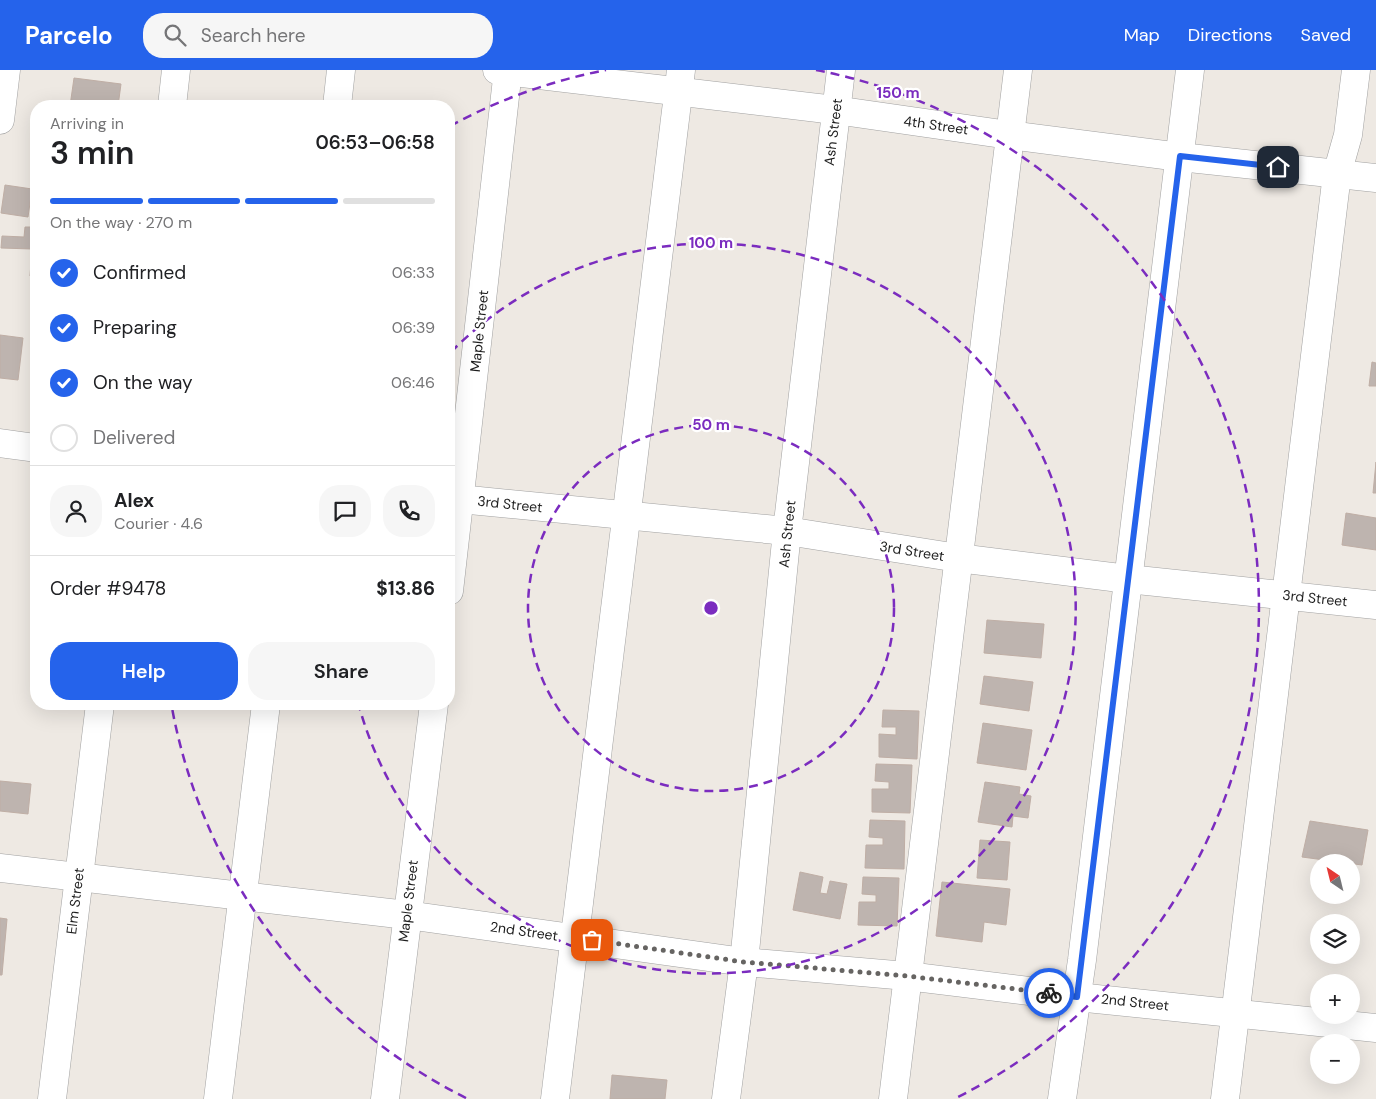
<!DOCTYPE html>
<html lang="en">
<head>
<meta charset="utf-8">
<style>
	body { margin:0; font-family:"DM Sans",sans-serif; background:#f6f6f6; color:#202124; height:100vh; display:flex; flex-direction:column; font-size:19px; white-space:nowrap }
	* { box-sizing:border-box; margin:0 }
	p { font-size:16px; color:#757577 }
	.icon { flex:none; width:28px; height:28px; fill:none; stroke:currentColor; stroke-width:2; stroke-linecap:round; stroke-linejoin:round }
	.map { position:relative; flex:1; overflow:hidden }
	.sheet { position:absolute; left:30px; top:30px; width:425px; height:610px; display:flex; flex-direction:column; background:#fff; border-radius:20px; box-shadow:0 5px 20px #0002 }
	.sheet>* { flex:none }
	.needle { width:32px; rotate:325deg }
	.tools { position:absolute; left:1310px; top:784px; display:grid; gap:10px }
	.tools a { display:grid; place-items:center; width:50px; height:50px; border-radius:50%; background:#fff; box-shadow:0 5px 20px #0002; font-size:25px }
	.pin { position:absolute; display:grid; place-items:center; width:42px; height:42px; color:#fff; margin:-21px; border-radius:10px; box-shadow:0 2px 8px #0006 }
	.courier { position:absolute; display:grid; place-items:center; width:50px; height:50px; margin:-25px; border:4px solid #2563eb; border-radius:50%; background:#fff; color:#222; box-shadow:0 1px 6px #0007 }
	.headline em { font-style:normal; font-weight:600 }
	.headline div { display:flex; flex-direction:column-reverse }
	.headline { display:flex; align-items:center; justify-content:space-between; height:85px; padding:0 20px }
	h1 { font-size:32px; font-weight:600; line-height:38px }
	.bar { display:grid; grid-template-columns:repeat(4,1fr); gap:8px 5px; align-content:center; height:60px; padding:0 20px }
	.bar i { height:6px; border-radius:4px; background:#e0e0e0 }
	.bar .selected { background:#2563eb }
	.bar p { grid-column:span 4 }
	.line { display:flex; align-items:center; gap:12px; padding:0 20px; border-top:1px solid #e0e0e0 }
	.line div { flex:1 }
	.round { display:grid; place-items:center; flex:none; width:52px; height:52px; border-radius:20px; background:#f6f6f6 }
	ol { padding:0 20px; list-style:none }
	li { display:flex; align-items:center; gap:15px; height:55px }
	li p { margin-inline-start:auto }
	li .icon { padding:5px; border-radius:50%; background:#2563eb; color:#fff; stroke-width:4 }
	li:last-child { color:#757577 }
	li i { width:28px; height:28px; border:2px solid #e0e0e0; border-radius:50% }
	.button { display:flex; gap:10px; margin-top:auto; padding:10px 20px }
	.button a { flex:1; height:58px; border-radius:20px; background:#2563eb; color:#fff; font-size:20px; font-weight:600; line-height:58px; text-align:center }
	.button a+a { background:#f6f6f6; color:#202124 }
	header { display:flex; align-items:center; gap:30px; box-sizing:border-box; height:70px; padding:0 25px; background:#2563eb; color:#fff }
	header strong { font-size:24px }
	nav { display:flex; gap:28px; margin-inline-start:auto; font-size:18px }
	.search { width:350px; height:45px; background:#f6f6f6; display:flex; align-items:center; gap:12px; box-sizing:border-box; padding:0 18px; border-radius:20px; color:#757577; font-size:19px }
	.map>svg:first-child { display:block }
	.building { fill:#beb4af; stroke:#bfaea5 }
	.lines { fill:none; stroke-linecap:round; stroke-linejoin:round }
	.minor-casing { stroke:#a1a1a1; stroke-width:29 }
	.minor { stroke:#fff; stroke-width:28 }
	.done { stroke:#666462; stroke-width:5; stroke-dasharray:0 9 }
	.route { stroke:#2563eb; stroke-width:6 }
	.ring { fill:none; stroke:#7b2cbf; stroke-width:2.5; stroke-dasharray:9 6 }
	.labels { text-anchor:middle; stroke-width:4.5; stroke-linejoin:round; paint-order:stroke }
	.street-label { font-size:14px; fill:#1d1d1d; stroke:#fff }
	.centre { fill:#7b2cbf; stroke:#fff; stroke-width:2.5 }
	.ring-label { font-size:15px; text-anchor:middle; font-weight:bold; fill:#7b2cbf; stroke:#fff; stroke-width:4.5; stroke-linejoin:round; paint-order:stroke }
</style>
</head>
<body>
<header>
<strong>Parcelo</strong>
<div class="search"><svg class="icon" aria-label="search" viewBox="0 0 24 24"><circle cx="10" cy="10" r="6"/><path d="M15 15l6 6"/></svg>Search here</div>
<nav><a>Map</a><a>Directions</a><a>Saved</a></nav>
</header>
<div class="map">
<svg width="1376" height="1029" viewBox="0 0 1376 1029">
	<rect width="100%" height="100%" fill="#eee9e3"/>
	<!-- building -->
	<g class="building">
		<path d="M74 8 121 14 118 36H70Z"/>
		<path d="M5 115 32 119 28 147 1 143Z"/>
		<path d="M25 157H36V206H30L32 179 1 178 2 166 24 167Z"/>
		<path d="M0 265 23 268 18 310 0 308Z"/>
		<path d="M1372 292 1376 293V316H1369Z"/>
		<path d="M1376 392V423H1373Z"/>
		<path d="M1346 443 1376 448V480L1342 475Z"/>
		<path d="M987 550 1044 554 1041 588 984 583Z"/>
		<path d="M984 606 1033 612 1029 641 980 634Z"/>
		<path d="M883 640 919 641 917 689 879 687V664L896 665V657H882Z"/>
		<path d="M983 653 1032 660 1026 700 977 693Z"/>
		<path d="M876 694 912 695 910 743 872 742V719H889V712L875 711Z"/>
		<path d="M0 711 31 714 28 744 0 741Z"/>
		<path d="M985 712 1020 717 1019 724 1031 726 1028 748 1013 746 1012 757 978 752Z"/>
		<path d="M870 750 905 751 904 799 865 798 866 775H883V768L869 767Z"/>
		<path d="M1310 751 1368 760 1362 795 1302 787Z"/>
		<path d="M980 770 1010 772 1007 810 977 808Z"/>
		<path d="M800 802 823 807 820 823 827 824 830 811 847 814 840 849 793 840Z"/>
		<path d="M863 807 899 808 897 856 858 855 859 832H876V825L862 824Z"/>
		<path d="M942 812 1010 819 1006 855 984 852 982 872 936 866Z"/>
		<path d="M0 848 7 849 2 905H0Z"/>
		<path d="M612 1005 667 1010 665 1029H610Z"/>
	</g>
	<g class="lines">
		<defs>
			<g id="minor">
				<path d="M497 0 835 40 1009 65 1180 87 1376 108"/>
				<path d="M172 36 176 0"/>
				<path d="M337 36 341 0"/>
				<path d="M0 50 6 0"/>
				<path d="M0 373 36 378"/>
				<path d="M449 428 787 461 958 488 1128 509 1376 535"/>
				<path d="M449 521 508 0"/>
				<path d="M0 798 407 845 744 892 907 906 1077 927 1376 958"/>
				<path d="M52 1029 100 634"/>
				<path d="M218 1029 266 634"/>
				<path d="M385 1029 434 634"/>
				<path d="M555 1029 681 0"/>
				<path d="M726 1029 744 892 787 461 841 0"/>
				<path d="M893 1029 1018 0"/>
				<path d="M1062 1029 1082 890 1190 0"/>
				<path d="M1225 1029 1337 104 1348 65 1356 0"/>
			</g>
		</defs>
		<!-- minor casing -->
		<use href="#minor" class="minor-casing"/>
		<!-- minor -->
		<use href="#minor" class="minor"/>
	</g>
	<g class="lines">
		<!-- done -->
		<path class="done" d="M592 870 744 892 907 906 1049 923"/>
		<!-- route -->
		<path class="route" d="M1049 923 1077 927 1180 86 1278 97"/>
	</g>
	<!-- distance rings -->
	<g class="ring">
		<circle cx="711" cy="538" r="183"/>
		<path d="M451 282A365 365 0 1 1 359 636"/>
		<path d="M466 1028A548 548 0 0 1 172 638M450 56A548 548 0 0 1 606 0M816 0A548 548 0 0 1 956 1028"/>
	</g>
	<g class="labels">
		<!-- street labels -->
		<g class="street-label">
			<text transform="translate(936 55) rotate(8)" y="5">4th Street</text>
			<text transform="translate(833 62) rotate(-83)" y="5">Ash Street</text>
			<text transform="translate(479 261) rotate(-84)" y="5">Maple Street</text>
			<text transform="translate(510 434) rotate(6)" y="5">3rd Street</text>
			<text transform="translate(787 464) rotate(-84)" y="5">Ash Street</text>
			<text transform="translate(912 481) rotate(9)" y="5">3rd Street</text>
			<text transform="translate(1315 528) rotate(6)" y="5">3rd Street</text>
			<text transform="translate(75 831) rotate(-83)" y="5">Elm Street</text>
			<text transform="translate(408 831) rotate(-83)" y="5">Maple Street</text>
			<text transform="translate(524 861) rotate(8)" y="5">2nd Street</text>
			<text transform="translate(1135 932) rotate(6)" y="5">2nd Street</text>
		</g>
	</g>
	<circle cx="711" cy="538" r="8" class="centre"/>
	<g class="ring-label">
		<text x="898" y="28">150 m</text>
		<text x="711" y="178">100 m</text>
		<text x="711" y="360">50 m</text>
	</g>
</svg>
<div class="tools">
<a><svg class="needle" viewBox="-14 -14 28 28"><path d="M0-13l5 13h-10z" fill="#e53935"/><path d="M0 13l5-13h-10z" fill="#757577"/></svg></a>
<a><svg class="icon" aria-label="layers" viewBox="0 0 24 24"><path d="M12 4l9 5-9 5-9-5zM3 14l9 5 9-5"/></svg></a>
<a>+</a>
<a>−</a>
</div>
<div class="pin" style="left:592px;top:870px;background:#ea580c"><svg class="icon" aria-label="bag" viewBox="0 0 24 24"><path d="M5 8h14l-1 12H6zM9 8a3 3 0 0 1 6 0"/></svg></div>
<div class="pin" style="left:1278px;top:97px;background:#1f2937"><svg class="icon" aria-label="home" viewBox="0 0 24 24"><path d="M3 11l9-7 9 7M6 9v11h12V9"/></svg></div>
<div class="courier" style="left:1049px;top:923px"><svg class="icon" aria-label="bike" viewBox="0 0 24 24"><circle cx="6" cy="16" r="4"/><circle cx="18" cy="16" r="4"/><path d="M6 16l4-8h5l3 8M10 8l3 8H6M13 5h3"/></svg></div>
<section class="sheet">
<div class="headline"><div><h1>3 min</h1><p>Arriving in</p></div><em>06:53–06:58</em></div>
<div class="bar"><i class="selected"></i><i class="selected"></i><i class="selected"></i><i></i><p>On the way · 270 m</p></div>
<ol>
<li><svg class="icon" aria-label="check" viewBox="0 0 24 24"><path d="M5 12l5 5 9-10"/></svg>Confirmed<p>06:33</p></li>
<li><svg class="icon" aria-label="check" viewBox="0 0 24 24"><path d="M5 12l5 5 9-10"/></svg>Preparing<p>06:39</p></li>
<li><svg class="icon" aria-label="check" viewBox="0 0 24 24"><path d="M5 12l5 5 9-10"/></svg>On the way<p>06:46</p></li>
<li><i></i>Delivered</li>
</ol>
<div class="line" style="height:90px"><a class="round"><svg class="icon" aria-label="person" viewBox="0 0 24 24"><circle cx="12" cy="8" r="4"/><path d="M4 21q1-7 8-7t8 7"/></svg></a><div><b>Alex</b><p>Courier · 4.6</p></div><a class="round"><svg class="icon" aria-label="chat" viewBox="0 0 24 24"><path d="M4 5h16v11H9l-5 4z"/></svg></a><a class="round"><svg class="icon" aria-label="phone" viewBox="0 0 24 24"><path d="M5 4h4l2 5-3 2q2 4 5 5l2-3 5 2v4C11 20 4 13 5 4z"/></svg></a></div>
<div class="line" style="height:65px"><div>Order #9478</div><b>$13.86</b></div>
<div class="button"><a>Help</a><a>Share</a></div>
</section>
</div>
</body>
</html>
